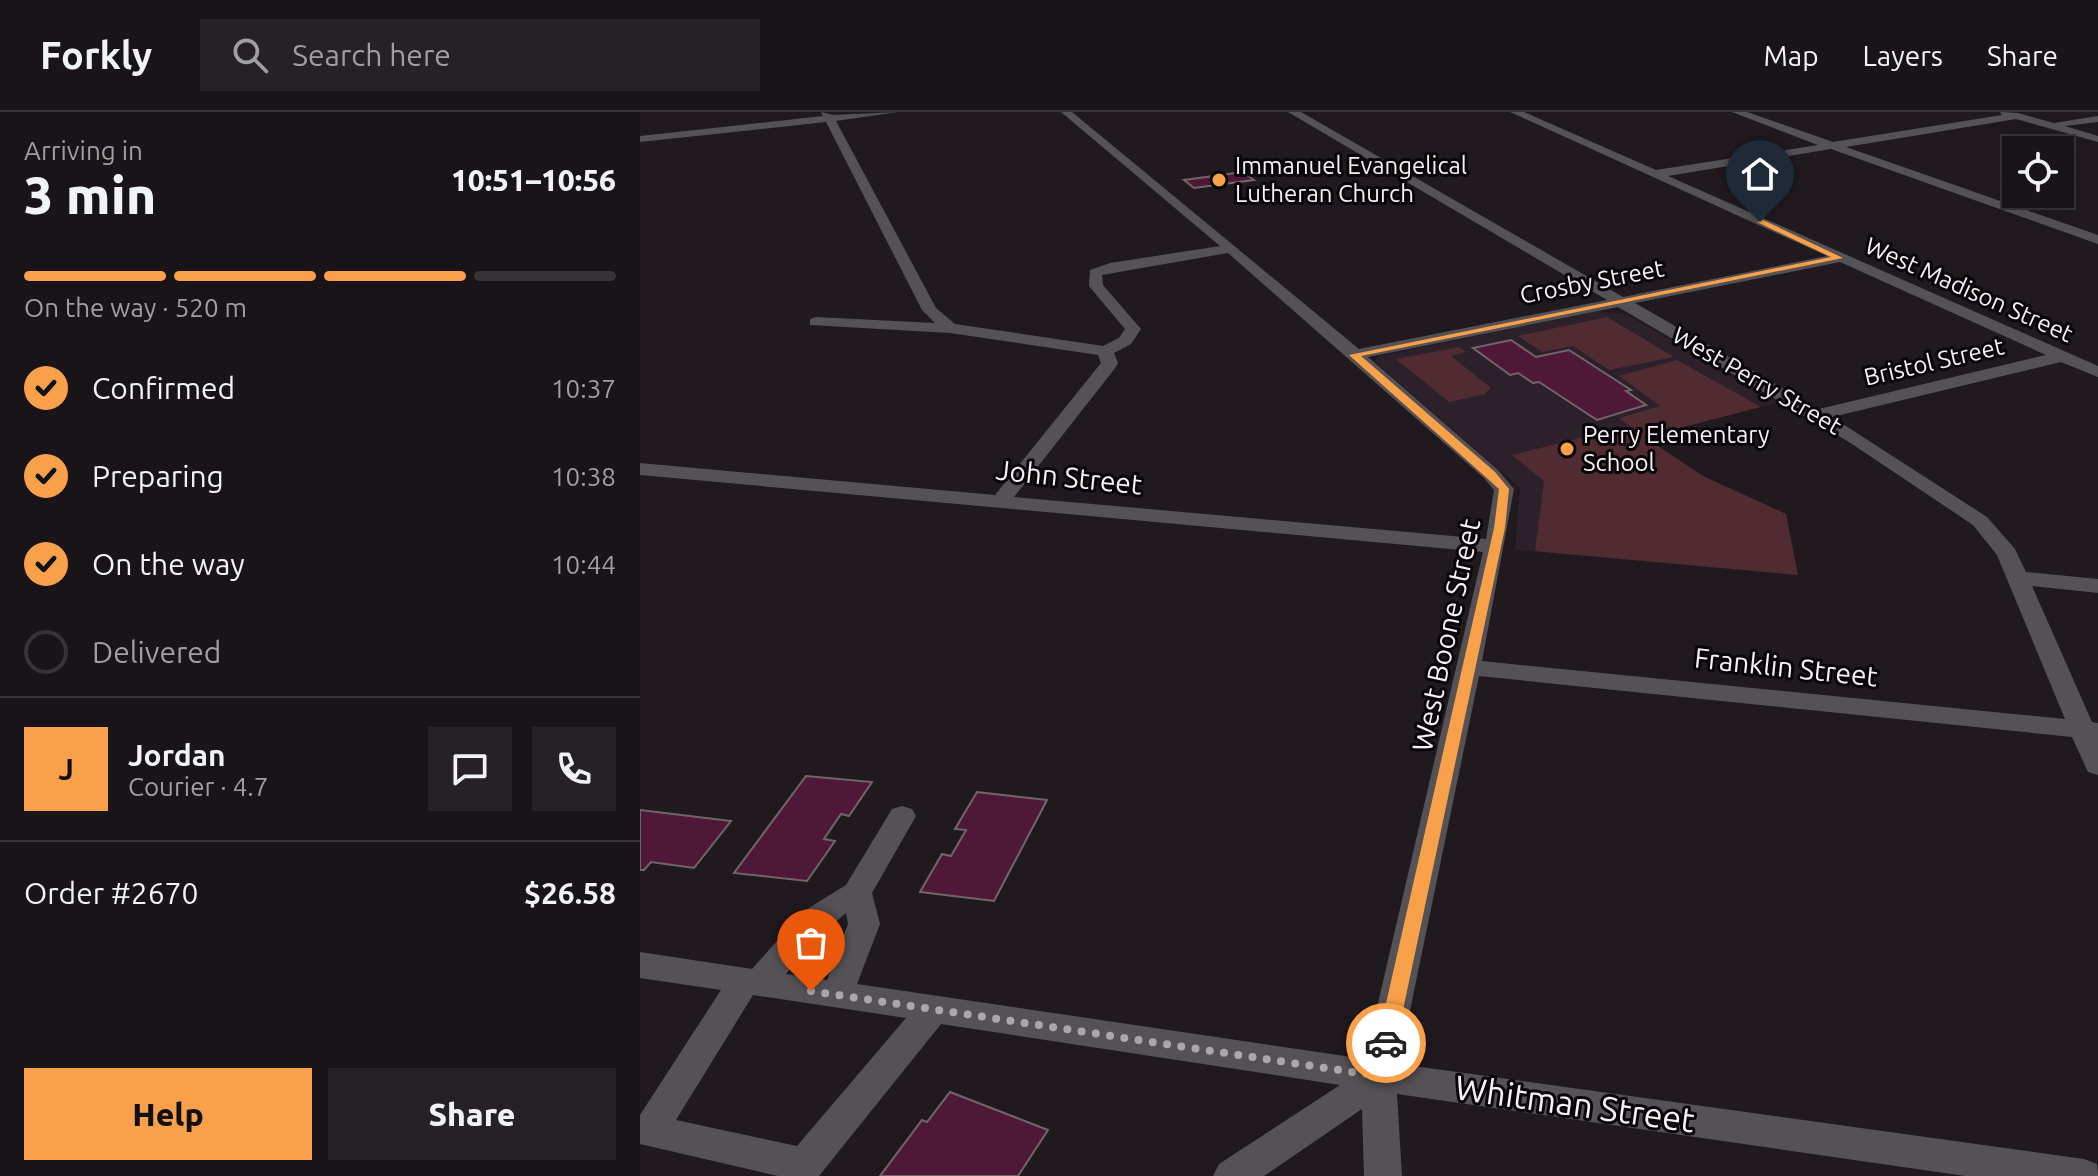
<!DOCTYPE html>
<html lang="en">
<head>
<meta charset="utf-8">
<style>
	body { margin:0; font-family:Ubuntu,sans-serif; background:#252124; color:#f1f3f6; height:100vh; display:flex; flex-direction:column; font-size:30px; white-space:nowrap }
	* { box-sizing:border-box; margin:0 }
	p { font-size:26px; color:#9f9ea1 }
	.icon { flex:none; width:44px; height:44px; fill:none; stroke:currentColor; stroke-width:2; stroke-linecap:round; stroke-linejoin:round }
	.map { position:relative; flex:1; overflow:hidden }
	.drawer { display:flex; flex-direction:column; background:#181417; width:640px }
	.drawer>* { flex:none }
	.buttons { position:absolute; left:1362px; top:24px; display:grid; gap:16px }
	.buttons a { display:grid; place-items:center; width:72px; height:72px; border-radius:0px; background:#181417; box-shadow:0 8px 32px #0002,0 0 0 2px #363336; font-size:40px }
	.pin { position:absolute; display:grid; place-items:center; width:68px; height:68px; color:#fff; margin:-82px -34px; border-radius:50% 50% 50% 0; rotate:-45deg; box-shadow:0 0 8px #0007 }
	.pin .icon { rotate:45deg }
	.courier { position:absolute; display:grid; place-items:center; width:80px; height:80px; margin:-40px; border:6px solid #f8a14a; border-radius:50%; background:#fff; color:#222; box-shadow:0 2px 10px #0007 }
	.overview em { font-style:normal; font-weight:800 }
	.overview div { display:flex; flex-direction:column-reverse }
	.overview { display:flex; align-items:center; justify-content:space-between; height:136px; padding:0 24px }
	h1 { font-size:52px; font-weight:800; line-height:60px }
	.bar { display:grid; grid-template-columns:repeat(4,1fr); gap:12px 8px; align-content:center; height:96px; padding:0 24px }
	.bar i { height:10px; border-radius:6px; background:#363336 }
	.bar .on { background:#f8a14a }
	.bar p { grid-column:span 4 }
	.line { display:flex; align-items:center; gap:20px; padding:0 24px; border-top:2px solid #363336 }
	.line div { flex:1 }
	.round { display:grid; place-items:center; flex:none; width:84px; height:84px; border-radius:0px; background:#252124 }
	ol { padding:0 24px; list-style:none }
	li { display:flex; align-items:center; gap:24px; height:88px }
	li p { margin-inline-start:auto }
	li .icon { padding:8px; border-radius:50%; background:#f8a14a; color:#111; stroke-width:4 }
	li:last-child { color:#9f9ea1 }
	li i { width:44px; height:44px; border:4px solid #363336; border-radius:50% }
	.button { display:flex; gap:16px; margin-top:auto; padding:16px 24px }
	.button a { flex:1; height:92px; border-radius:0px; background:#f8a14a; color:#111; font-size:32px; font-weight:800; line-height:92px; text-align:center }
	.button a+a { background:#252124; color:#f1f3f6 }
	header { display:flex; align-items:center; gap:48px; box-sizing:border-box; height:112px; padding:0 40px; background:#181417; border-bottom:2px solid #363336 }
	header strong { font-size:38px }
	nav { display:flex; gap:44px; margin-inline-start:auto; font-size:28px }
	.search { width:560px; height:72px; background:#252124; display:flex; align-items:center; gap:20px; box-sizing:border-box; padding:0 28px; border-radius:0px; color:#9f9ea1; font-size:30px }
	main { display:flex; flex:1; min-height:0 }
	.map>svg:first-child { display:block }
	.built { fill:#2c212b }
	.green { fill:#502b32 }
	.building { fill:#501837; stroke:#70666a; stroke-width:2 }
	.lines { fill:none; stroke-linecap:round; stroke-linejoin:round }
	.minor { fill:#545255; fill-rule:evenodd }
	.route { fill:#f8a14a }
	.done { stroke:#aba6aa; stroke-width:8; stroke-dasharray:0 14.4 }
	.poi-dot { fill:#f8a14a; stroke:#080608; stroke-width:3 }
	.labels { text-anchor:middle; stroke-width:6; stroke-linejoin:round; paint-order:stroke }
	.far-poi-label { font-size:24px; fill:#f6f1f5; stroke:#080608; text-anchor:start }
	.far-street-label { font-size:24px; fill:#f6f1f5; stroke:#080608 }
	.street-label { font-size:28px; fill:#f6f1f5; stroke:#080608 }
	.near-street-label { font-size:34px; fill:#f6f1f5; stroke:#080608 }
</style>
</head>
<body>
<header>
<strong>Forkly</strong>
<div class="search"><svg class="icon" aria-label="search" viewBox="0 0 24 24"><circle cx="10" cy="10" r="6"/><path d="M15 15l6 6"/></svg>Search here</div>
<nav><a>Map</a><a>Layers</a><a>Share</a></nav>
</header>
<main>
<section class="drawer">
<div class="overview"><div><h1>3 min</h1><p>Arriving in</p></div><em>10:51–10:56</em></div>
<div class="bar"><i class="on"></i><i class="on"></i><i class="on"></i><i></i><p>On the way · 520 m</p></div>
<ol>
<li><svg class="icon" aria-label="check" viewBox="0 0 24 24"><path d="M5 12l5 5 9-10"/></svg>Confirmed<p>10:37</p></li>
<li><svg class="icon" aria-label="check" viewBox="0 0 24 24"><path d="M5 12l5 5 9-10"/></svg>Preparing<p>10:38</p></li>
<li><svg class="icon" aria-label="check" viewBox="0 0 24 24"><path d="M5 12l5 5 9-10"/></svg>On the way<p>10:44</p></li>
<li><i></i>Delivered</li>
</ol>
<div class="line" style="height:144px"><b class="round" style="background:#f8a14a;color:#111">J</b><div><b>Jordan</b><p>Courier · 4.7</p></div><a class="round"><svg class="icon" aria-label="chat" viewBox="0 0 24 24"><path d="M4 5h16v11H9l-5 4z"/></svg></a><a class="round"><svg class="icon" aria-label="phone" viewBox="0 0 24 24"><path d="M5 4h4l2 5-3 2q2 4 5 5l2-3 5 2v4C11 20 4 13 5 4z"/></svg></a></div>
<div class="line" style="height:104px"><div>Order #2670</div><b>$26.58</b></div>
<div class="button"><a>Help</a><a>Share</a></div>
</section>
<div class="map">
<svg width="1458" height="1064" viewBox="0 0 1458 1064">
	<rect width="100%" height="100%" fill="#201a1f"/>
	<!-- built -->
	<path class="built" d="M959 199 988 203 1137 291 1004 324 1063 364 1146 402 1158 463 875 438 880 376 735 250 739 244Z"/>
	<!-- green -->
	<g class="green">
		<path d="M967 205 1034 245 969 258 933 234 902 240 878 224Z"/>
		<path d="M819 235 826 240 811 244 851 276 845 282 809 290 756 247Z"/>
		<path d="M1037 248 1121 295 1004 325 1063 364 1146 402 1158 463 895 439 904 369 872 343 989 314 979 306 1020 294 979 264Z"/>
	</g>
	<!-- building -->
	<g class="building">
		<path d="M603 60 614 68 554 76 544 68Z"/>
		<path d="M871 228 896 245 929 238 991 278 986 279 1006 293 957 308 899 270 893 271 878 261 870 263 833 236Z"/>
		<path d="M166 664 232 670 209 704 201 702 184 727 195 729 167 769 94 761Z"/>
		<path d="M337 680 407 688 354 789 280 780 302 742 311 744 326 718 315 717Z"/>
		<path d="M0 698 91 709 54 756 11 750 4 758H0Z"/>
		<path d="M310 980 408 1018 378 1064H240L282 1008 287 1010Z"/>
	</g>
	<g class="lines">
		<!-- minor -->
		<path class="minor" d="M181 0 193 3 258 0 196 9 296 196 315 212 463 234 479 226 485 217 449 174 450 158 470 151 580 134 421 0H432L719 237 967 188 648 0H661L983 185 1187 144 870 0H884L1016 58 1178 33 1092 0H1107L1193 30 1362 3 1360 0 1378 1 1414 11 1458 4V10L1425 14 1458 24V30L1376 7 1206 35 1458 123V132L1191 37 1028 64 1458 254V265L1421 250 1192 305 1347 405 1375 437 1386 460 1458 467V481L1392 474 1452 610 1458 611V663L1448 660 1432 625 839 564 759 952 1444 1047 1457 1052 1458 1064H1325L757 982 762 1064H724L722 997 624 1064H573L579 1052 700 973 301 912 179 1064H138L0 1032V1003L81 878 0 866V840L112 857 164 799 206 773 252 697 262 694 272 697 276 704 232 781 240 812 217 872 725 947 843 440 0 363V351L355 383 461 251 458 243 310 221 170 213V207L176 205 295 211 282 198 186 10 0 30V24L183 4ZM588 141 844 366 854 378 846 427 374 385 476 255 478 251 474 241 491 232 501 217 463 173 462 163ZM1200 150 1406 243 1179 297 995 191ZM978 195 1209 330 1333 413 1357 443 1425 607 842 549 874 377 858 358 728 245ZM206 801 208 812 187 868 146 862 174 828ZM113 883 266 906 157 1034 36 1008Z"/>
	</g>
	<!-- route -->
	<path class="route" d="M1123 108 1203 146 721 244 855 360 869 377 865 416 756 931 746 938 740 936 737 931 854 416 859 377 709 243 1191 145 1117 110Z"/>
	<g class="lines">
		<!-- done -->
		<path class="done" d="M171 879 739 964 746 931"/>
	</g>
	<!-- markers -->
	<g class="poi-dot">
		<circle cx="579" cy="68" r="8"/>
		<circle cx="927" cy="337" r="8"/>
	</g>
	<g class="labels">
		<!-- far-poi labels -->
		<g class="far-poi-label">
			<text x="595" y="62">Immanuel Evangelical<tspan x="595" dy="28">Lutheran Church</tspan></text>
			<text x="943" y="331">Perry Elementary<tspan x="943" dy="28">School</tspan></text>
		</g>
		<!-- far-street labels -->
		<g class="far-street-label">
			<text transform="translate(952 170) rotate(-11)" y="8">Crosby Street</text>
			<text transform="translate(1329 178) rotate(24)" y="8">West Madison Street</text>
			<text transform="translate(1294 250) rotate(-13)" y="8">Bristol Street</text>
			<text transform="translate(1117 269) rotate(30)" y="8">West Perry Street</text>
		</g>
		<!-- street labels -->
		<g class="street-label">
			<text transform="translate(429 365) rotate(6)" y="10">John Street</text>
			<text transform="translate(806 523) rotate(-78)" y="10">West Boone Street</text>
			<text transform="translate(1146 555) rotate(6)" y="10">Franklin Street</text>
		</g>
		<!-- near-street labels -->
		<g class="near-street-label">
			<text transform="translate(935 992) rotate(8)" y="12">Whitman Street</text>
		</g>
	</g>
</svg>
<div class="buttons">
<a><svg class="icon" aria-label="locate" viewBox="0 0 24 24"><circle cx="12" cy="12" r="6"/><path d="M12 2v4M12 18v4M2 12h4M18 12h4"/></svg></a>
</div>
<div class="pin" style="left:171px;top:879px;background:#ea580c"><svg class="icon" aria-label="bag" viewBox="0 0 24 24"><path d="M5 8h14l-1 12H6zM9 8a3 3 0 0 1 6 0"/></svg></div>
<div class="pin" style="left:1120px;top:110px;background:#1f2937"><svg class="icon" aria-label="home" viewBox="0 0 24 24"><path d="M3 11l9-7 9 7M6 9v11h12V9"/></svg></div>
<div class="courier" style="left:746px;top:931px"><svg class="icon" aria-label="car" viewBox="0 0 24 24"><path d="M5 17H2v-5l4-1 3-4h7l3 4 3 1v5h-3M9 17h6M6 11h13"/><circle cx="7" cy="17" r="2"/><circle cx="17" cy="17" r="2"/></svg></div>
</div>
</main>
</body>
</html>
